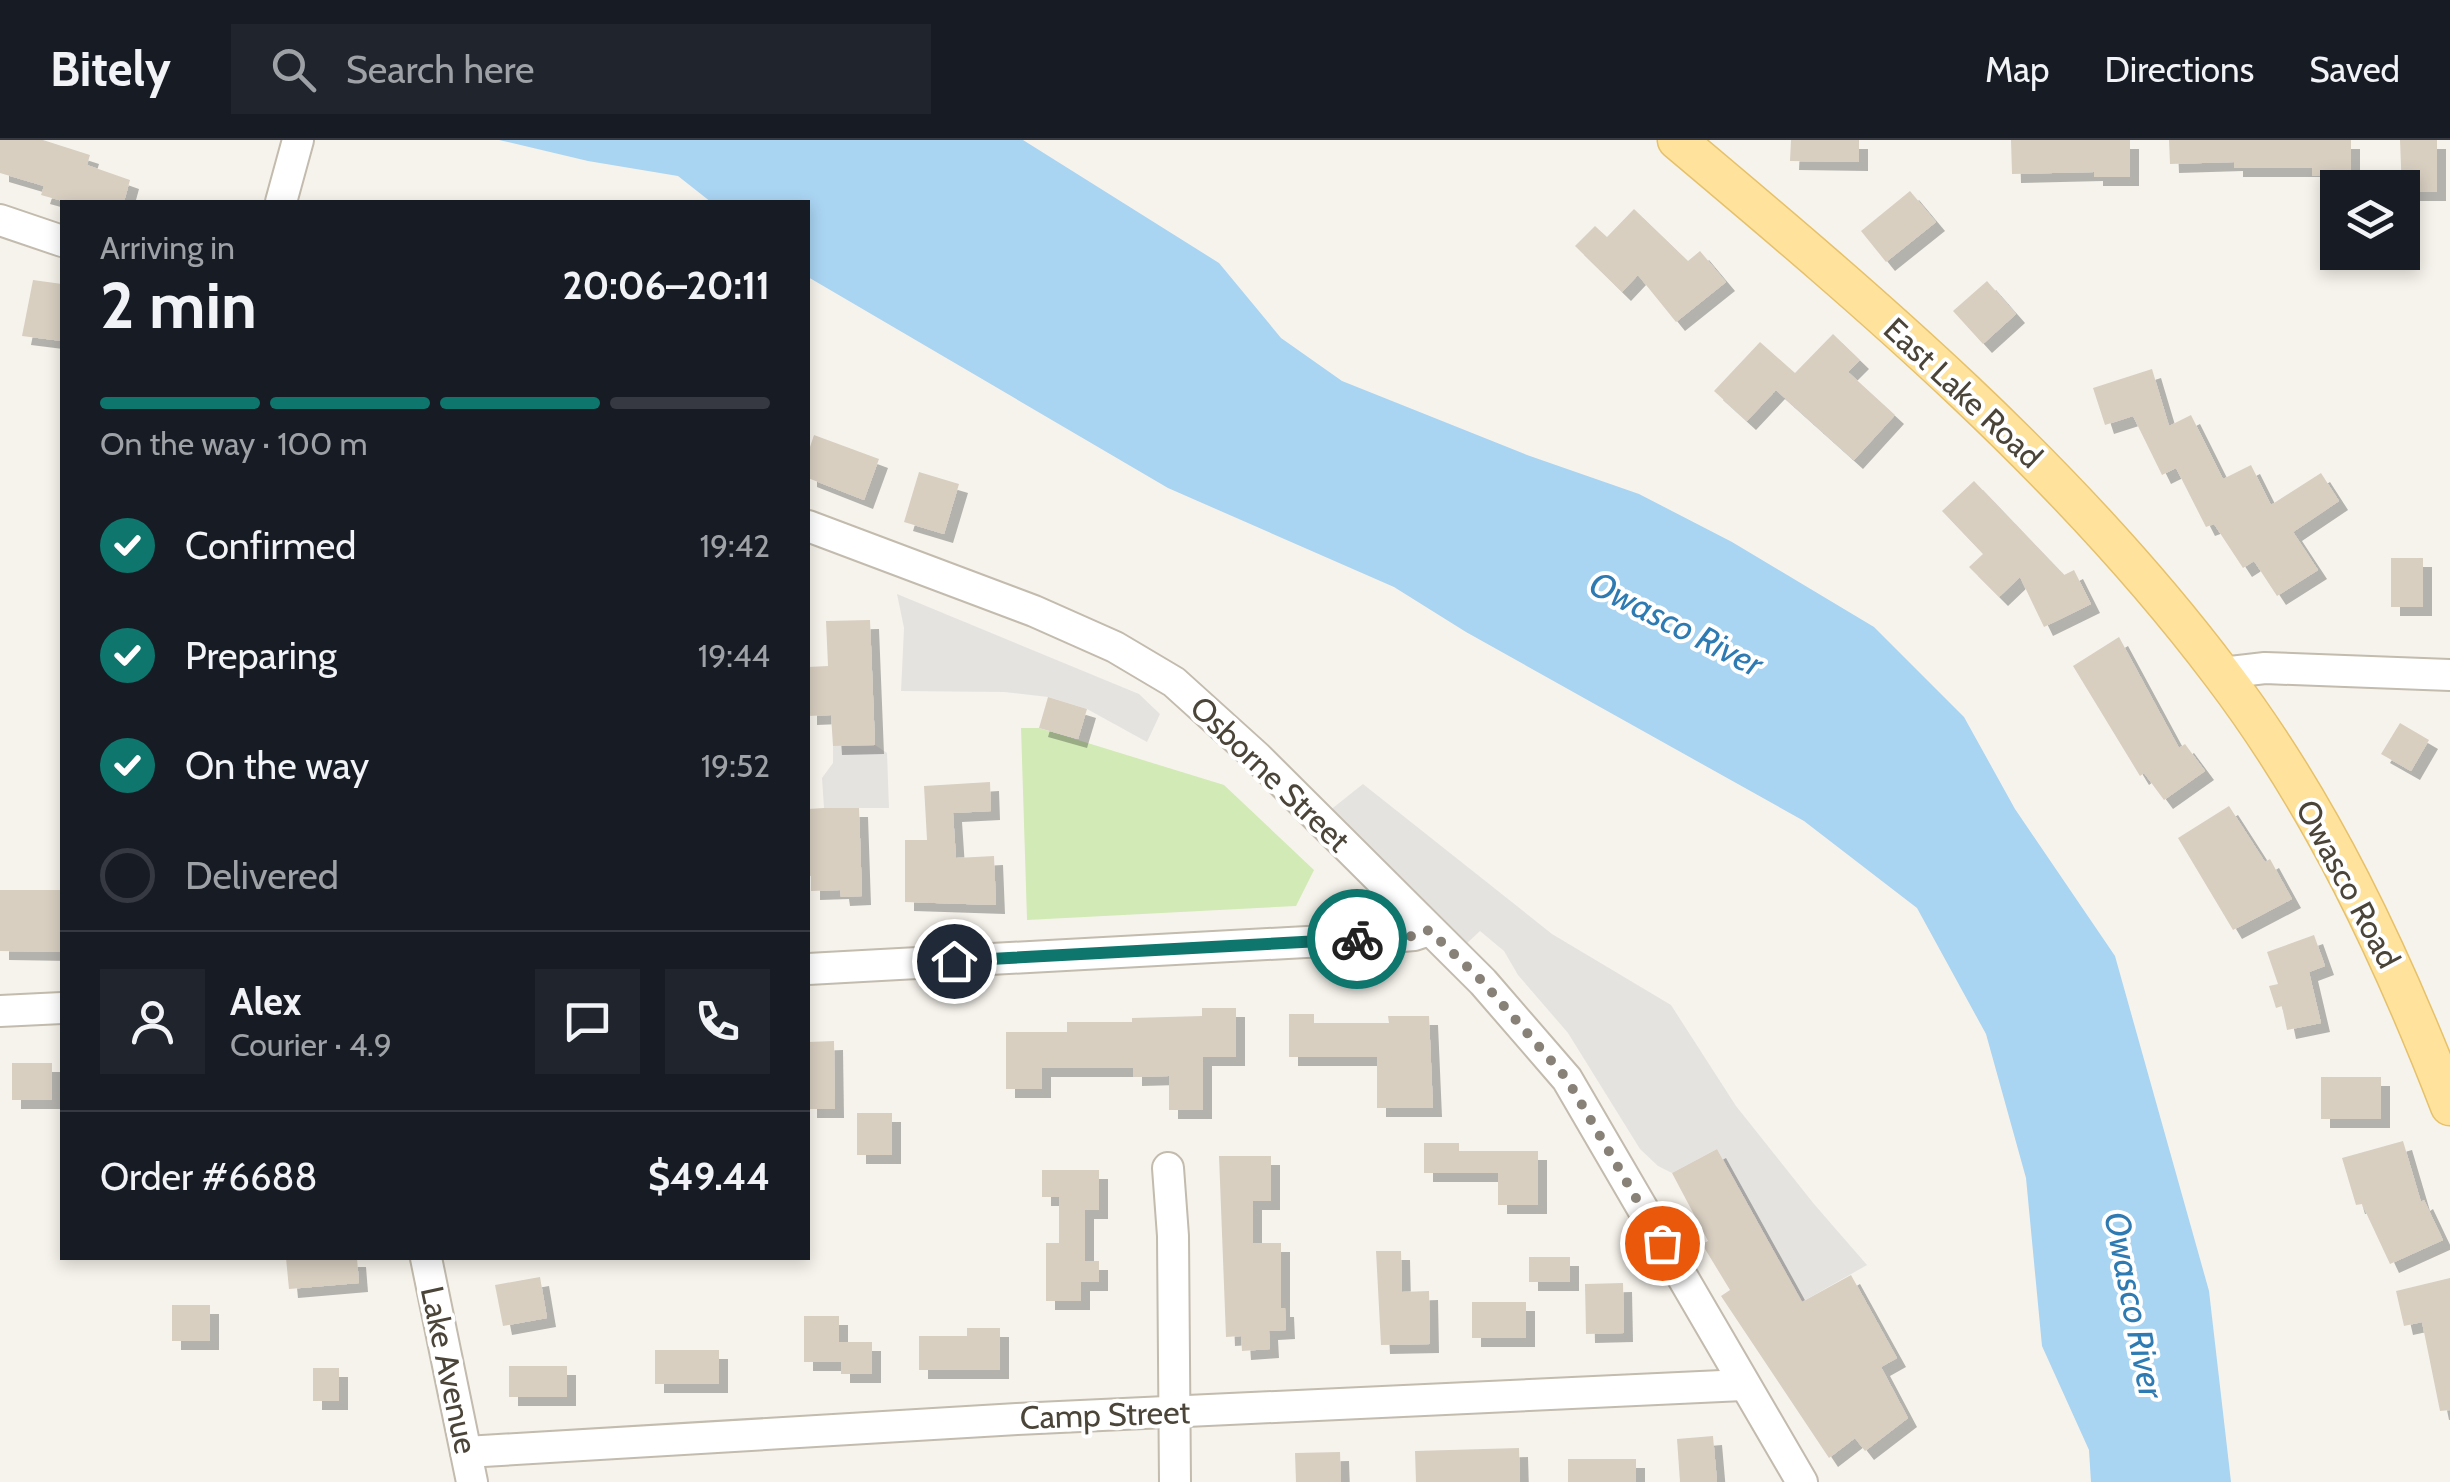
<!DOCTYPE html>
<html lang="en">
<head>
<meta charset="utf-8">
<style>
	body { margin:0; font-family:Cabin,sans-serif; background:#20242c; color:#f1f3f6; height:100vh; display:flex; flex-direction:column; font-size:38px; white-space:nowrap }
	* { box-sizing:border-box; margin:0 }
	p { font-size:32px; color:#9ea1a6 }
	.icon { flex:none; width:55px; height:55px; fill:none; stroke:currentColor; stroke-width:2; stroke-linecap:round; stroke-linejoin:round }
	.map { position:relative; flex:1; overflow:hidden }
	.side { position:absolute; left:60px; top:60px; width:750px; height:1060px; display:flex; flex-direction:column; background:#171b24; border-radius:0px; box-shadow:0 5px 15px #0003 }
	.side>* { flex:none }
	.controls { position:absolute; left:2320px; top:30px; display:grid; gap:20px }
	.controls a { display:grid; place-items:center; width:100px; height:100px; border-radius:0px; background:#171b24; box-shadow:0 5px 15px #0003; font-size:50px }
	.pin { position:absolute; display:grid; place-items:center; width:85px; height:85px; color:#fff; margin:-42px; border:5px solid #fff; border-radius:50%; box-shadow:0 2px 10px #0007 }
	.courier { position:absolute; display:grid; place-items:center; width:100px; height:100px; margin:-50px; border:8px solid #0f766e; border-radius:50%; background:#fff; color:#222; box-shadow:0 2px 12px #0007 }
	.head em { font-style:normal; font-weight:700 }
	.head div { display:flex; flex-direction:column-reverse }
	.head { display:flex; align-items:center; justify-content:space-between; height:170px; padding:0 40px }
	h1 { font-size:65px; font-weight:700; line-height:75px }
	.bar { display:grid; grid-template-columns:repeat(4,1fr); gap:15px 10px; align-content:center; height:120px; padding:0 40px }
	.bar i { height:12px; border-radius:8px; background:#363941 }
	.bar .on { background:#0f766e }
	.bar p { grid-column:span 4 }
	.line { display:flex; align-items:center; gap:25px; padding:0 40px; border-top:2px solid #363941 }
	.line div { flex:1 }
	.round { display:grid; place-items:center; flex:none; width:105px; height:105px; border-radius:0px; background:#20242c }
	ol { padding:0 40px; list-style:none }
	li { display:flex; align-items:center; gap:30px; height:110px }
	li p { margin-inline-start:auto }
	li .icon { padding:10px; border-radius:50%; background:#0f766e; color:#fff; stroke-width:4 }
	li:last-child { color:#9ea1a6 }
	li i { width:55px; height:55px; border:5px solid #363941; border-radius:50% }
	header { display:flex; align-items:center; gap:60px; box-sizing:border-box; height:140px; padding:0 50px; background:#171b24; border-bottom:2px solid #363941 }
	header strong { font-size:48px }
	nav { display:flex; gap:55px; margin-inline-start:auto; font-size:35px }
	.search { width:700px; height:90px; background:#20242c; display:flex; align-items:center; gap:25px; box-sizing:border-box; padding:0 35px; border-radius:0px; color:#9ea1a6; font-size:38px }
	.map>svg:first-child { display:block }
	.green { fill:#d2eab5 }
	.parking { fill:#e5e3e0 }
	.water { fill:#a9d4f2 }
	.building { fill:#d8cfc1; filter:url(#shadow) }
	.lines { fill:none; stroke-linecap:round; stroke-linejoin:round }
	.minor-casing { stroke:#c2bbae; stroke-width:34 }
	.major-casing { stroke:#e6c16a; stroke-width:41 }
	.minor { stroke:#fff; stroke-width:30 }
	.major { stroke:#ffe39c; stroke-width:38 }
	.done { stroke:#878178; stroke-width:10; stroke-dasharray:0 18 }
	.route { stroke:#0f766e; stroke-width:12 }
	.labels { text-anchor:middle; stroke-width:8; stroke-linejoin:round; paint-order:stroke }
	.street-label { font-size:32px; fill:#4b4439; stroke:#fff }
	.water-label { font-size:35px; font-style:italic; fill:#2e7ab2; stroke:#fff }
</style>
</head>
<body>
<header>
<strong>Bitely</strong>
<div class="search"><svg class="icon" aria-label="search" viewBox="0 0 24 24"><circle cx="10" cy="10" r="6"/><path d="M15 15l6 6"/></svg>Search here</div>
<nav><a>Map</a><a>Directions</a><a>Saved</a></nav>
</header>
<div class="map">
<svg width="2450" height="1342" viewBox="0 0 2450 1342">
	<defs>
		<filter id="shadow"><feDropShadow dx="9" dy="9" stdDeviation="0" flood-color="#0004"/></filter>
	</defs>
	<rect width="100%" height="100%" fill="#f6f3ec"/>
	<!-- green -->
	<path class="green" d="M1021 588H1039L1224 645 1314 730 1296 766 1027 780Z"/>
	<!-- parking -->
	<g class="parking">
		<path d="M897 454 1139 554 1160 574 1147 602 1087 569 1048 557 1004 552 901 551 904 488Z"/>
		<path d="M875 605 887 613 889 668H824L822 638 833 623V606Z"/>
		<path d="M1363 644 1552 794 1671 865 1736 966 1814 1064 1867 1125 1802 1162 1717 1009 1672 1033 1658 1026 1640 1009 1568 893 1518 835 1504 811 1480 791 1463 807 1329 671Z"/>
	</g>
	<!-- water -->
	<path class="water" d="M499 0H1023L1219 123 1281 198 1342 241 1527 315 1639 354 1732 402 1874 487 1964 577 2015 669 2115 816 2209 1151 2231 1342H2091L2089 1310 2042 1206 2026 1038 1986 894 1917 768 1804 681 1466 492 1394 447 1168 348 808 137V62H711L678 36 588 21Z"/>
	<!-- building -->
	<g class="building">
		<path d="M0 0H43L90 15 87 25 130 40 124 62H66L41 55 44 46 0 33Z"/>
		<path d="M1791 0H1859V22L1790 21Z"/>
		<path d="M2011 0H2130V37H2094V32L2012 34Z"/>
		<path d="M2169 0H2351V36H2312V28H2234V22L2170 24Z"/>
		<path d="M2400 0H2437V52H2402Z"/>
		<path d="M1910 51 1936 82 1886 122 1861 91Z"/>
		<path d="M1634 69 1688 121 1700 111 1726 142 1676 182 1638 135 1622 152 1575 106 1595 86 1607 97Z"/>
		<path d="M33 140 62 144V201L22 196Z"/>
		<path d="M1987 141 2016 174 1983 204 1953 171Z"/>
		<path d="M1833 194 1860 220 1848 232 1895 275 1854 320 1776 250 1747 281 1714 251 1760 202 1795 233Z"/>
		<path d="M2152 229 2169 286 2191 275 2223 339 2251 325 2271 365 2321 333 2339 361 2293 392 2318 430 2277 456 2254 421 2243 428 2214 384 2206 387 2176 328 2162 335 2133 276 2105 285 2093 248Z"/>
		<path d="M814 295 879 319 864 360 808 338V313Z"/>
		<path d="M919 332 959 344 944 394 904 382Z"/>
		<path d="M1974 341 2064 435 2074 430 2091 464 2044 487 2020 437 1999 457 1969 427 1983 414 1942 371Z"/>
		<rect x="2391" y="418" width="32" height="49"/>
		<path d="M870 480 875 605 833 606 831 575 808 576V527L828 526 826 481Z"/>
		<path d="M2119 497 2179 608 2185 604 2205 631 2164 660 2144 633 2140 636 2073 526Z"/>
		<path d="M1048 557 1087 569 1078 599 1039 588Z"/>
		<path d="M2400 583 2429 600 2411 631 2381 614Z"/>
		<path d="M990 642 991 671 953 673 956 718 994 716 996 765 905 762V700H927L924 646Z"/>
		<path d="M2229 666 2265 722 2270 719 2292 759 2233 790 2178 698Z"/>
		<path d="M824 668H859L862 756 841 757 840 750 811 751V736H808V669Z"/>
		<path d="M0 750H62V812L0 811Z"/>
		<path d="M2314 795 2325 826 2309 832 2321 883 2287 890 2282 866 2276 868 2269 846 2278 844 2267 812Z"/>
		<path d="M1202 868H1236V917H1203V970H1169V936L1133 937V928H1042V949H1006V892H1067V882H1132V878L1202 876Z"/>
		<path d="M1289 874H1314V883H1389L1388 876H1429L1433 968H1377V917H1289Z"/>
		<path d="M834 901 835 969H808V902Z"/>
		<rect x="12" y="923" width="40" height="37"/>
		<rect x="2321" y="937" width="60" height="42"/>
		<rect x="857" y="973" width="35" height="42"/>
		<path d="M2403 1001 2421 1062 2424 1060 2443 1100 2390 1124 2362 1064 2356 1065 2342 1018Z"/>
		<path d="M1424 1003H1459V1011H1538V1065H1498V1033H1424Z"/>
		<path d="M1717 1009 1802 1162 1851 1135 1897 1218 1881 1227 1908 1278 1865 1311 1855 1298 1829 1318 1721 1156 1730 1150 1702 1104 1708 1101 1672 1033Z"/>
		<path d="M1219 1016H1271V1061H1253V1103H1281V1168H1285L1286 1190 1269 1191 1270 1209 1242 1211 1241 1196 1226 1197Z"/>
		<path d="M1042 1030H1099V1070H1085V1121H1099V1142H1081V1161H1046V1103H1059V1057H1042Z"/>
		<path d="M1376 1111H1401L1402 1152 1429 1151 1430 1204 1381 1205Z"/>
		<rect x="1529" y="1117" width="41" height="25"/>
		<path d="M286 1118H357L359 1143 289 1149Z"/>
		<path d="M540 1137 547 1178 503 1186 495 1145Z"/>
		<path d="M2450 1138V1270L2440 1271 2422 1182 2404 1186 2396 1151Z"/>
		<path d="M1623 1143 1624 1193 1586 1194 1585 1144Z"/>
		<rect x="1472" y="1162" width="54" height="36"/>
		<rect x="172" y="1165" width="38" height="36"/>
		<path d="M804 1176H839V1202H872V1234H841V1222H804Z"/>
		<path d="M967 1188H1000V1230H919V1196H967Z"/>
		<rect x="655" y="1210" width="64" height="34"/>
		<rect x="509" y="1226" width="58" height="31"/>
		<rect x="313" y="1228" width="26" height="33"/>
		<path d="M1713 1296 1717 1342H1680L1677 1299Z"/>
		<path d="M1519 1308 1520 1342H1416L1415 1311Z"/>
		<path d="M1340 1312 1341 1342H1296L1295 1313Z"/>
		<rect x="1568" y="1319" width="68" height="23"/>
	</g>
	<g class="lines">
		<defs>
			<g id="minor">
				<path d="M281 62 298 0"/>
				<path d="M0 80 62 101"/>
				<path d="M808 386 1034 471 1115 507 1174 542 1257 617 1483 842 1567 939 1802 1342"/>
				<path d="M2222 533 2265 528 2450 535"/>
				<path d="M808 829 1379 798 1414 795 1429 790"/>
				<path d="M0 871 62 868"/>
				<path d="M1168 1028 1173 1096 1175 1342"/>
				<path d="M426 1118 472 1342"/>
				<path d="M466 1312 1017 1279 1743 1245"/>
			</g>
			<path id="major" d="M1677 0C1872 164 2067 329 2221 533 2321 664 2391 814 2450 966"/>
		</defs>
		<!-- minor casing -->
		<use href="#minor" class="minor-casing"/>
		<!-- major casing -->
		<use href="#major" class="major-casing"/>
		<!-- minor -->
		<use href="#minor" class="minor"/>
		<!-- major -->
		<use href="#major" class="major"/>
	</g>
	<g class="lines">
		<!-- done -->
		<path class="done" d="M1357 799 1414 796 1429 790 1483 842 1567 939 1662 1103"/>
		<!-- route -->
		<path class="route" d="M954 821 1357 799"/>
	</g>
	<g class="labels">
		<!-- street labels -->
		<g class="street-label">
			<text transform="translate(1963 253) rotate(43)" y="11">East Lake Road</text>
			<text transform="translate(1270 634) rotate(44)" y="11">Osborne Street</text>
			<text transform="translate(2348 744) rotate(62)" y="11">Owasco Road</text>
			<text transform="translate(449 1230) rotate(78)" y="11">Lake Avenue</text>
			<text transform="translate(1105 1275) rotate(-2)" y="11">Camp Street</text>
		</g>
		<!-- water labels -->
		<g class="water-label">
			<text transform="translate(1676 484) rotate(27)" y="12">Owasco River</text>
			<text transform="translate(2134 1165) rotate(79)" y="12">Owasco River</text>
		</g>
	</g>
</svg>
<div class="controls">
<a><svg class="icon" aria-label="layers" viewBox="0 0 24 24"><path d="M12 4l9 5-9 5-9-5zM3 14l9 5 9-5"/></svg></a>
</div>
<div class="pin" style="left:1662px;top:1103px;background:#ea580c"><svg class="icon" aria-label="bag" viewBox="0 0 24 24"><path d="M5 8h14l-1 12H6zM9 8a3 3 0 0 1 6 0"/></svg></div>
<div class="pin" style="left:954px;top:821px;background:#1f2937"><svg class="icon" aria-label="home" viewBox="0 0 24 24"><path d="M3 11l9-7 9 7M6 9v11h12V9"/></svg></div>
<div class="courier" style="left:1357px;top:799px"><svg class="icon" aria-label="bike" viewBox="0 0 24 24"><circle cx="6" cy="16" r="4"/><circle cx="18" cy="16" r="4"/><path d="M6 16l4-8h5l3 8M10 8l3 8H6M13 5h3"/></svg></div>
<section class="side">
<div class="head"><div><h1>2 min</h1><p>Arriving in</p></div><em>20:06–20:11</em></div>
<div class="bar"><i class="on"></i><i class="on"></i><i class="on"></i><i></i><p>On the way · 100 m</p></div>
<ol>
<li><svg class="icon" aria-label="check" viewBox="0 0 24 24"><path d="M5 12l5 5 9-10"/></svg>Confirmed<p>19:42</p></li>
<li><svg class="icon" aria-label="check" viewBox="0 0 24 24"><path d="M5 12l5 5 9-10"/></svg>Preparing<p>19:44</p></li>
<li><svg class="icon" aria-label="check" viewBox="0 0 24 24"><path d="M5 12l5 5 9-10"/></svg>On the way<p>19:52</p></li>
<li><i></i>Delivered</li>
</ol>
<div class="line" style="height:180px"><a class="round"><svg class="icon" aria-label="person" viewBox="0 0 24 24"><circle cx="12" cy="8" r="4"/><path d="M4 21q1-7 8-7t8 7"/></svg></a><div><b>Alex</b><p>Courier · 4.9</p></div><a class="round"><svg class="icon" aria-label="chat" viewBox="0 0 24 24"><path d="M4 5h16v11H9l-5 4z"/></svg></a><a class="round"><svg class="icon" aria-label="phone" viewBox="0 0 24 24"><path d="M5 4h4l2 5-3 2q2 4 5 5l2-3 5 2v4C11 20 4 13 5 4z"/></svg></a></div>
<div class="line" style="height:130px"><div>Order #6688</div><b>$49.44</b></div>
</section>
</div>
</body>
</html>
